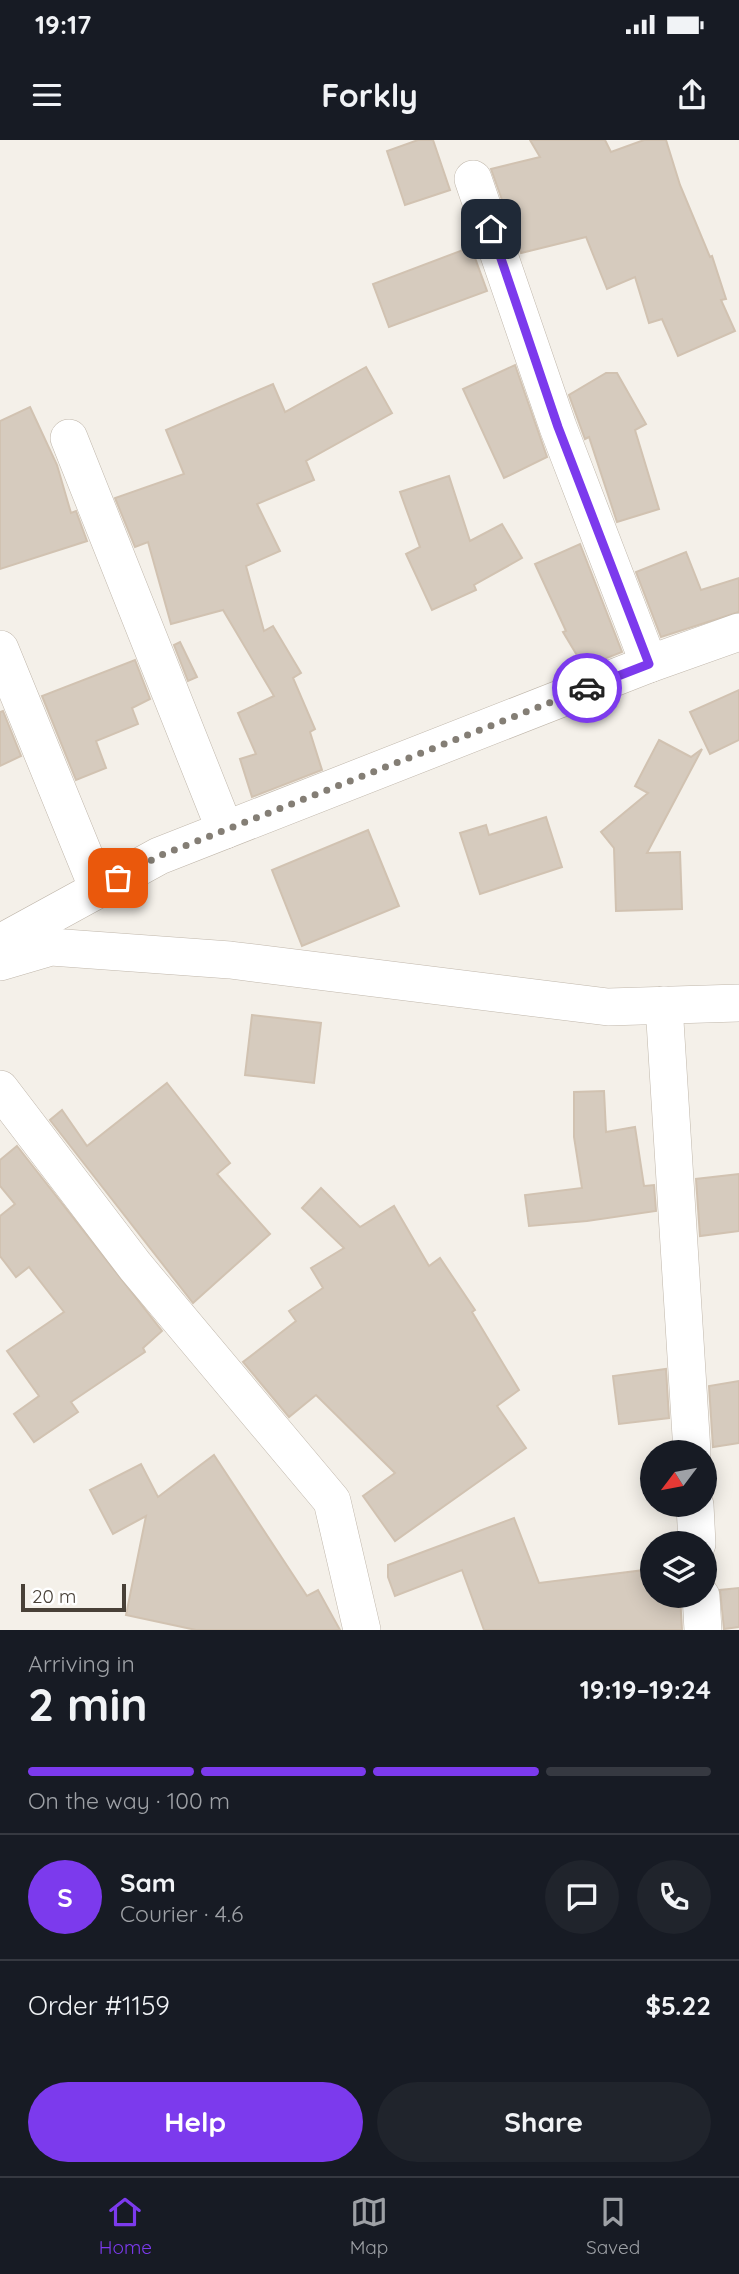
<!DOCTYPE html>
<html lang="en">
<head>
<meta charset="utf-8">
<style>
	body { margin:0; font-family:Quicksand,sans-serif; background:#20242c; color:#f1f3f6; height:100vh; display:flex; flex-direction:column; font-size:26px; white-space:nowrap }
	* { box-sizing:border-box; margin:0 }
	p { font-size:23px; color:#9ea1a6 }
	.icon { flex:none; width:38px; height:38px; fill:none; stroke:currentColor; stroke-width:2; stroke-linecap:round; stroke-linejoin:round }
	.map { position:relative; height:1490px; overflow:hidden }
	.sheet { display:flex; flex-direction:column; background:#171b24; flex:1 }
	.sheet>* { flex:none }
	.needle { width:46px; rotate:238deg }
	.fabs { position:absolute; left:640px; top:1300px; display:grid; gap:14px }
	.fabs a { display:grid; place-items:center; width:77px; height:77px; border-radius:50%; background:#171b24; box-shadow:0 4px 18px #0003; font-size:35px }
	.scale { position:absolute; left:21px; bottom:18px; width:105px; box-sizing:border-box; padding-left:7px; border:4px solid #484037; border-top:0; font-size:19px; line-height:24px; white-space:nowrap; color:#484037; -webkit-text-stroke:5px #fff; paint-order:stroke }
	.pin { position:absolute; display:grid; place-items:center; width:60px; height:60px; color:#fff; margin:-30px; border-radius:14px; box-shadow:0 4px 10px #0006 }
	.courier { position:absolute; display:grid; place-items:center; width:70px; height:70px; margin:-35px; border:5px solid #7c3aed; border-radius:50%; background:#fff; color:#222; box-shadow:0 2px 9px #0007 }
	.headline em { font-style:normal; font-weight:700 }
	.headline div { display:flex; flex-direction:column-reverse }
	.headline { display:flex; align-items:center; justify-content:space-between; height:119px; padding:0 28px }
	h1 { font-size:46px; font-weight:700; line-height:52px }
	.bar { display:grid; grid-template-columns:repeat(4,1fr); gap:10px 7px; align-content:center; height:84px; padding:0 28px }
	.bar i { height:9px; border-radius:5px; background:#363941 }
	.bar .active { background:#7c3aed }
	.bar p { grid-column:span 4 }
	.line { display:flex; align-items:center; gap:18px; padding:0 28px; border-top:2px solid #363941 }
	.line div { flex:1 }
	.round { display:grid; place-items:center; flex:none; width:74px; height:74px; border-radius:37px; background:#20242c }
	.button { display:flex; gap:14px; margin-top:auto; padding:14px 28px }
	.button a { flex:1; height:80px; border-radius:42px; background:#7c3aed; color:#fff; font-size:28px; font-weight:700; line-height:80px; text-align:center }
	.button a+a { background:#20242c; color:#f1f3f6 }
	.status { display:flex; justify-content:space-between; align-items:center; height:49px; padding:0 35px; background:#171b24; direction:ltr }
	.status svg { height:19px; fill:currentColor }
	header { display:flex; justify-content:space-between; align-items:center; height:91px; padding:0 28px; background:#171b24; font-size:32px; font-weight:700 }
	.tabs { display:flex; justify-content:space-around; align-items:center; height:98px; border-top:2px solid #363941; background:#171b24; font-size:19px; color:#9ea1a6 }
	.tabs a { display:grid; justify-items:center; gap:4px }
	.tabs .active { color:#7c3aed }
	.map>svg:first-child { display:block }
	.building { fill:#d6cbbe; stroke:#d1c2b1; stroke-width:2 }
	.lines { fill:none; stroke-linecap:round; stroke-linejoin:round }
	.minor-casing { stroke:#c0b7ab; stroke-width:38 }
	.minor { stroke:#fff; stroke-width:37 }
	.done { stroke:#847e75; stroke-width:7; stroke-dasharray:0 12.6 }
	.route { stroke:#7c3aed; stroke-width:9 }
</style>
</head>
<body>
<div class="status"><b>19:17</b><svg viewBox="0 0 49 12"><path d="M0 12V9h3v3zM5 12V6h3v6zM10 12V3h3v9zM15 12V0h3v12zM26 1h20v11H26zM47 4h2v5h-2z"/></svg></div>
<header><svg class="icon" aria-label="menu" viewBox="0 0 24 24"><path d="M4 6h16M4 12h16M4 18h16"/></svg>Forkly<svg class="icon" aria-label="share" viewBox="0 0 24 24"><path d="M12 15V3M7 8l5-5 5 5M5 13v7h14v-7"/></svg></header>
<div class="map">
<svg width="739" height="1490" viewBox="0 0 739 1490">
	<rect width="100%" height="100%" fill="#f4f0e9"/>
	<!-- building -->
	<g class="building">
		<path d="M418 0H433L450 50 405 65 387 11Z"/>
		<path d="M530 0H605L611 12 644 0H666L680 45 710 117 712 116 726 159 721 160 735 191 678 216 662 179 649 183 635 137 607 149 586 97 521 113 491 29 540 17Z"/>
		<path d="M471 107 487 151 389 187 373 144Z"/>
		<path d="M515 225 547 317 504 338 463 249Z"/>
		<path d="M366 227 392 273 306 321 314 340 257 364 280 411 246 426 264 491 273 486 301 533 293 538 315 589 310 592 322 630 252 657 240 619 256 614 238 573 274 556 223 470 171 484 148 402 135 407 115 358 184 334 166 290 273 244 285 272Z"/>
		<path d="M606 233H617L646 284 635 290 659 369 617 382 589 297 585 299 569 255Z"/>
		<path d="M30 267 57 325 71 373 76 371 87 401 0 429V281Z"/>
		<path d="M449 336 470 401 502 384 522 418 474 445 476 450 432 470 406 414 420 407 400 352Z"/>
		<path d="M580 404 622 512 584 527 563 492 566 491 535 424Z"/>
		<path d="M686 412 701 450 739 438V472L661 497 636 432Z"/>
		<path d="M180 502 197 537 188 541 174 505Z"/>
		<path d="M135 520 150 559 132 568 138 584 96 601 106 628 76 640 42 556Z"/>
		<path d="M739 550V600L710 614 690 572Z"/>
		<path d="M3 571 21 616 0 626V572Z"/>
		<path d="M659 600 691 617 702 609 647 713 680 712 682 769 616 771 614 708 601 692 648 653 635 646Z"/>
		<path d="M546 677 562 727 480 754 460 693 486 685 489 695Z"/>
		<path d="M368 690 399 766 302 806 272 730Z"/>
		<path d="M252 875 321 883 314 943 245 935Z"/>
		<path d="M167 943 230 1023 217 1034 270 1094 193 1163 50 980 62 970 87 1006Z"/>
		<path d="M604 951 606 992 635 987 644 1046 654 1045 656 1071 587 1081 529 1086 525 1055 582 1048 574 997V952Z"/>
		<path d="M17 1006 162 1191 143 1208 145 1212 71 1262 78 1272 34 1302 14 1274 39 1256 7 1211 64 1172 29 1127 16 1137 0 1116V1076L15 1064 0 1046V1020Z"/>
		<path d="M739 1034V1091L700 1096 696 1039Z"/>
		<path d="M321 1048 360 1087 394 1066 429 1126 440 1118 475 1170 472 1172 519 1250 497 1266 526 1308 395 1401 363 1356 395 1333 316 1255 289 1277 243 1222 296 1181 289 1171 323 1148 311 1128 344 1108 302 1068Z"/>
		<path d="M666 1229 669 1278 619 1284 613 1236Z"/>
		<path d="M739 1241V1303L713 1307 709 1246Z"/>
		<path d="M214 1315 307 1456 318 1450 340 1490H196L126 1475 146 1376 113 1394 90 1350 141 1324 158 1357Z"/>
		<path d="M514 1378 539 1443 653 1429V1456H680L682 1490H484L462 1430 395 1456 388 1437V1425Z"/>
		<path d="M739 1448V1487L724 1489 720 1450Z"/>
	</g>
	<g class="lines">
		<defs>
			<g id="minor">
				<path d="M473 39 558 287 649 524"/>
				<path d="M69 298 225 690"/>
				<path d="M0 509 98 749"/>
				<path d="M0 803 159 716 649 524 739 492"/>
				<path d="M0 822 51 807 230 820 608 867 739 863"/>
				<path d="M664 865 692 1312"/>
				<path d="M0 949 135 1126 332 1361 362 1490"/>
				<path d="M695 1365 697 1404"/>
				<path d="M701 1456 703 1490"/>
			</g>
		</defs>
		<!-- minor casing -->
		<use href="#minor" class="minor-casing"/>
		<!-- minor -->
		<use href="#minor" class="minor"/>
	</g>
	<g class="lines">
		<!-- done -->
		<path class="done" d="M118 738 159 716 587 548"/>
		<!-- route -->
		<path class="route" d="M491 89 558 287 649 524 587 548"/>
	</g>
</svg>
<div class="fabs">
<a><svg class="needle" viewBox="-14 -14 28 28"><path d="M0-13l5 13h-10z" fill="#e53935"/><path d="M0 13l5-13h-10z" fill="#9ea1a6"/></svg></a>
<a><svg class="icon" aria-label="layers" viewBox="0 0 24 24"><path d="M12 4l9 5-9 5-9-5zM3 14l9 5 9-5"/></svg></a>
</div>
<div class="scale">20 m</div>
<div class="pin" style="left:118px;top:738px;background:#ea580c"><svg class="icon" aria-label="bag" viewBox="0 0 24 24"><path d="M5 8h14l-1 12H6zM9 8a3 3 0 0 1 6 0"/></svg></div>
<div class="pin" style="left:491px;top:89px;background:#1f2937"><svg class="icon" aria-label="home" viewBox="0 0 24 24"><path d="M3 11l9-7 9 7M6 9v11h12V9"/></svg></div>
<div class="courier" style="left:587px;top:548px"><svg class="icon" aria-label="car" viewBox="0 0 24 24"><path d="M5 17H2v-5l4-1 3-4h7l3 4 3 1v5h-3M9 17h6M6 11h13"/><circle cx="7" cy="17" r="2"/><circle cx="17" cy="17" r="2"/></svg></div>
</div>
<section class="sheet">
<div class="headline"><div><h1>2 min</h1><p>Arriving in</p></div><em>19:19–19:24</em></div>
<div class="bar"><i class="active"></i><i class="active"></i><i class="active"></i><i></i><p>On the way · 100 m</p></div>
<div class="line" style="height:126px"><b class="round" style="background:#7c3aed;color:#fff">S</b><div><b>Sam</b><p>Courier · 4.6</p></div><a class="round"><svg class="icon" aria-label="chat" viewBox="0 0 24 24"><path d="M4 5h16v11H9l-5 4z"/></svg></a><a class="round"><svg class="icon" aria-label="phone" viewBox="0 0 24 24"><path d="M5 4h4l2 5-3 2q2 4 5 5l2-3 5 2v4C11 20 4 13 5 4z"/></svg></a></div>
<div class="line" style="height:91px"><div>Order #1159</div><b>$5.22</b></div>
<div class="button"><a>Help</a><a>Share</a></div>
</section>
<nav class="tabs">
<a class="active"><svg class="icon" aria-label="home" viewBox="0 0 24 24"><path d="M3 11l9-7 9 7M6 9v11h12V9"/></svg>Home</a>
<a><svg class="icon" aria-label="map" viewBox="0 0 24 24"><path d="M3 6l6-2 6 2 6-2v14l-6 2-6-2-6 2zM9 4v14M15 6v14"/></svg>Map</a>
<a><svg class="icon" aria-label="saved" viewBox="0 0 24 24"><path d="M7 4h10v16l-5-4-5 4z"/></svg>Saved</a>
</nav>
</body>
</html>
